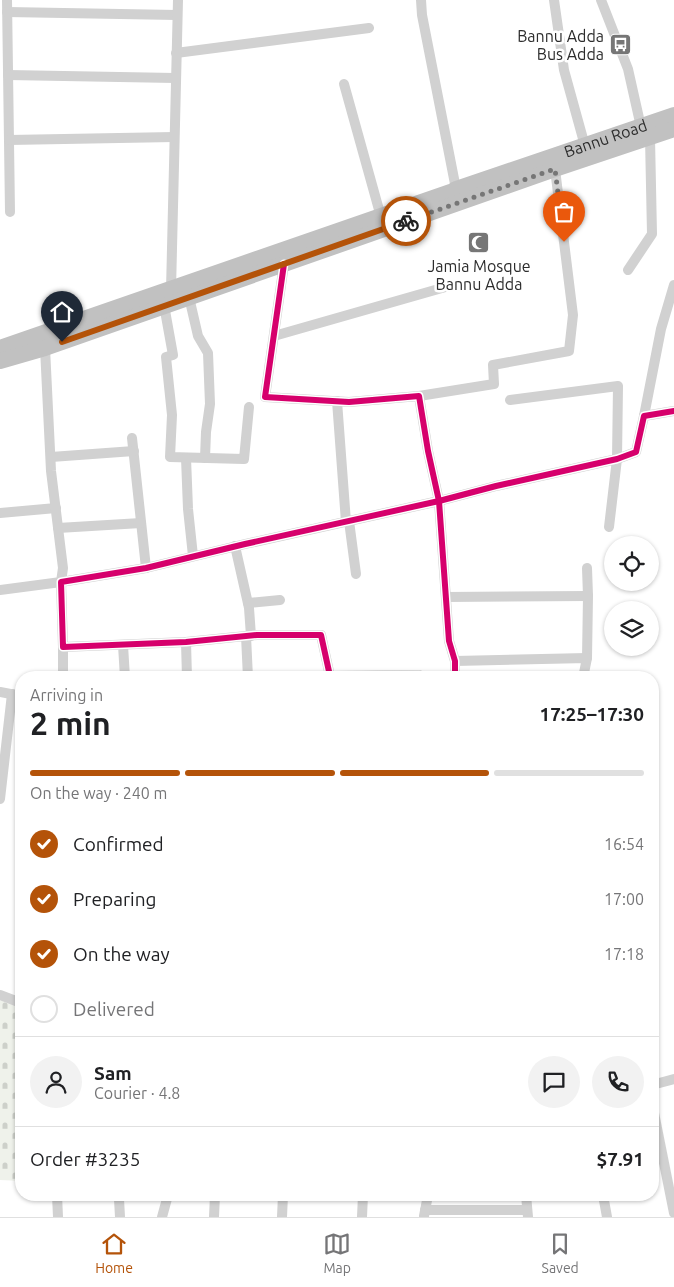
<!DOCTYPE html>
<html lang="en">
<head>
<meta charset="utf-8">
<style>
	body { margin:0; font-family:Ubuntu,sans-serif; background:#f2f2f2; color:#202124; height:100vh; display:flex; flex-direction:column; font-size:19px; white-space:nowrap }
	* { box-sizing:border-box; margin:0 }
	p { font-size:16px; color:#757577 }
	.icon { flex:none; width:28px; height:28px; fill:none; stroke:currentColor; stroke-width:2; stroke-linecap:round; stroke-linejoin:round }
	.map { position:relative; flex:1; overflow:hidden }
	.drawer { position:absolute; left:15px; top:671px; width:644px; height:530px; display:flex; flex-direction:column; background:#fff; border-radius:20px; box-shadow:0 1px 4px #0004 }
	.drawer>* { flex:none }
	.buttons { position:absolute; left:604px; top:536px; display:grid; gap:10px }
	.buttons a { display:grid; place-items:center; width:55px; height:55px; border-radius:50%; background:#fff; box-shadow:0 1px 4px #0004; font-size:25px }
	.pin { position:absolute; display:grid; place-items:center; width:42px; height:42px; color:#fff; margin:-51px -21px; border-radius:50% 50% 50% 0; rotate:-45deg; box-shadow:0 0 5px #0007 }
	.pin .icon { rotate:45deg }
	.courier { position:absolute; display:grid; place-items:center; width:50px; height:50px; margin:-25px; border:4px solid #b45309; border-radius:50%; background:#fff; color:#222; box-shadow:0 1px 6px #0007 }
	.headline em { font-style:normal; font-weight:700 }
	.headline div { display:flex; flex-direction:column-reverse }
	.headline { display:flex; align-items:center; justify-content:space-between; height:85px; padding:0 15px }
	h1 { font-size:32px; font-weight:700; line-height:38px }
	.bar { display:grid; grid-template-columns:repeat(4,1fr); gap:8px 5px; align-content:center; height:60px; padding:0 15px }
	.bar i { height:6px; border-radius:4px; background:#e0e0e0 }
	.bar .current { background:#b45309 }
	.bar p { grid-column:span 4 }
	.line { display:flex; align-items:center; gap:12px; padding:0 15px; border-top:1px solid #e0e0e0 }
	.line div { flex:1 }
	.round { display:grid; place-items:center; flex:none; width:52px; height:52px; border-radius:26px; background:#f2f2f2 }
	ol { padding:0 15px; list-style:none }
	li { display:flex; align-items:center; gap:15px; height:55px }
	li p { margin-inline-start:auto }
	li .icon { padding:5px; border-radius:50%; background:#b45309; color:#fff; stroke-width:4 }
	li:last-child { color:#757577 }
	li i { width:28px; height:28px; border:2px solid #e0e0e0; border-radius:50% }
	.dock { display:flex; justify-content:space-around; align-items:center; height:70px; border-top:1px solid #e0e0e0; background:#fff; font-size:14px; color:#757577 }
	.dock a { display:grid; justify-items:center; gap:2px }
	.dock .current { color:#b45309 }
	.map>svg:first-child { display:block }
	.cemetery { fill:url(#cemetery-stones) }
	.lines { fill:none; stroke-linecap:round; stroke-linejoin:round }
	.minor { stroke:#d1d1d1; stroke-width:10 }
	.trunk { stroke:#c1c1c1; stroke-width:16 }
	.cycleway-casing { stroke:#fff; stroke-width:9 }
	.cycleway { stroke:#d6006c; stroke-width:6 }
	.done { stroke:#767676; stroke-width:5; stroke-dasharray:0 9 }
	.route { stroke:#b45309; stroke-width:6 }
	.labels { text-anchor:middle; stroke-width:5; stroke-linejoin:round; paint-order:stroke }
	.poi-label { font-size:16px; fill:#2c2c2c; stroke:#fff; text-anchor:end }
	.street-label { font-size:16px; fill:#2c2c2c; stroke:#fff }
</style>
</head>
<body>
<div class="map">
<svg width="674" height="1217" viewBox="0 0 674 1217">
	<defs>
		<pattern id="cemetery-stones" width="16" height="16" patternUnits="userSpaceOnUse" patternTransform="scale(1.25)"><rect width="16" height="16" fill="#eff2eb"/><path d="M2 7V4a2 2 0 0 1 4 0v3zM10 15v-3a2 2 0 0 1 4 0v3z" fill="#cdd0ca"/></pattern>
	</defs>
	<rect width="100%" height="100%" fill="#fff"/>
	<!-- cemetery -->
	<path class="cemetery" d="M0 1000 21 1008V1181L0 1180Z"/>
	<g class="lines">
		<!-- minor -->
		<g class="minor">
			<path d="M7 0 10 212"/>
			<path d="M421 0 422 15 456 189"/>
			<path d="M554 0 564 70 585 146"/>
			<path d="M601 0 628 69 641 127"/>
			<path d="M7 12 177 15"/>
			<path d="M176 53 369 28"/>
			<path d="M8 75 175 78"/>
			<path d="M344 84 381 217"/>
			<path d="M9 140 174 137"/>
			<path d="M284 264 265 397 349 402 419 396 428 451 439 501 449 641 455 661V678"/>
			<path d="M628 270 652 234 650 138"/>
			<path d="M171 290 178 0"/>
			<path d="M189 297 198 336 208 353 210 404 206 432 205 458"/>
			<path d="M164 305 173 355 166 357 172 415 170 457 244 459 249 407"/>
			<path d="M274 336 449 286"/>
			<path d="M419 396 494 384 493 365 569 351 573 315 555 169"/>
			<path d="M510 400 618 386 617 459 609 527"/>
			<path d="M337 401 346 522"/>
			<path d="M644 416 661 329 674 285"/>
			<path d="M132 438 146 568"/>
			<path d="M51 457 134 451"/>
			<path d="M186 458 188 509 193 556"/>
			<path d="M0 513 56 508"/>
			<path d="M349 521 356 574"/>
			<path d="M58 528 141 523"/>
			<path d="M235 546 249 608 251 636"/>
			<path d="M587 568 588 596 587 658"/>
			<path d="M0 590 61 582 63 568 51 471 45 348"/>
			<path d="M446 597 588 596"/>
			<path d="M248 603 280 600"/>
			<path d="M246 636 248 678"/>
			<path d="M186 642 187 678"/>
			<path d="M123 645 125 678"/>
			<path d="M63 647V678"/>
			<path d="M455 661 587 658 583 678"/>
			<path d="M419 678V675L330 676 321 635H257L186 642 63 647 61 582 146 568 245 544 439 501 496 486 617 459 636 452 644 416 674 411"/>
			<path d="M0 692 21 696"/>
			<path d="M0 799 12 694"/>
			<path d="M0 995 21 1003"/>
			<path d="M652 1085 674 1079"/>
			<path d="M652 1103 674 1213"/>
			<path d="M57 1195 58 1217"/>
			<path d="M526 1195 528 1217"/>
			<path d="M603 1195 607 1217"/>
			<path d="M119 1199 120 1217"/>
			<path d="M425 1210H527"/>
			<path d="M424 1216 428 1195"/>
			<path d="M162 1217 168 1195"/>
			<path d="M214 1217 215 1195"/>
			<path d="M282 1217 283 1195"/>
			<path d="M362 1217 363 1195"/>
		</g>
		<!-- trunk -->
		<g class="trunk">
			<path id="s1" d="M0 348 453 191 456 189 674 115"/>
			<path d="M0 361 45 348 555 169 674 129"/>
		</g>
		<defs>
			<g id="cycleway">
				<path d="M284 264 265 397 349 402 419 396 428 451 439 501 449 641 455 661V678"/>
				<path d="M419 678V675L330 676 321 635H257L186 642 63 647 61 582 146 568 245 544 439 501 496 486 617 459 636 452 644 416 674 411"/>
			</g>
		</defs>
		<!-- cycleway casing -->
		<use href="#cycleway" class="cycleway-casing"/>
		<!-- cycleway -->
		<use href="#cycleway" class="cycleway"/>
	</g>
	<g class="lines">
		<!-- done -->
		<path class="done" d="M406 221 555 169 564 242"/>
		<!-- route -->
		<path class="route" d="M62 342 406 221"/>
	</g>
	<!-- icons -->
	<defs>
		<symbol id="bus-square" viewBox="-11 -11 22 22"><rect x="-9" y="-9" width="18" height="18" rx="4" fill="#767676" stroke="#fff"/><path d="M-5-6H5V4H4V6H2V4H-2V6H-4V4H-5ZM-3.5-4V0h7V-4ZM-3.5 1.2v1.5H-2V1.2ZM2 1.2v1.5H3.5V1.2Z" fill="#fff"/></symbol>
		<symbol id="mosque-square" viewBox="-11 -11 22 22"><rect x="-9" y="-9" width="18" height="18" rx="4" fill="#767676" stroke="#fff"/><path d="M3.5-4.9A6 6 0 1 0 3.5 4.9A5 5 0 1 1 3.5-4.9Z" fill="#fff"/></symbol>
	</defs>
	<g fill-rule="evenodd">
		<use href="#bus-square" x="608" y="32" width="25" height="25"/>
		<use href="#mosque-square" x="466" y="230" width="25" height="25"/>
	</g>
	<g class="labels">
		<!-- poi labels -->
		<g class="poi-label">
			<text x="604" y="42">Bannu Adda<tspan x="604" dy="18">Bus Adda</tspan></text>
			<text x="479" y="272" text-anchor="middle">Jamia Mosque<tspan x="479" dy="18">Bannu Adda</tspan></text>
		</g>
		<!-- street labels -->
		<g class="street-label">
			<text dy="6" stroke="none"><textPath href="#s1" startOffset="641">Bannu Road</textPath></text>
		</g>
	</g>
</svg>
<div class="buttons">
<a><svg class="icon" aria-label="locate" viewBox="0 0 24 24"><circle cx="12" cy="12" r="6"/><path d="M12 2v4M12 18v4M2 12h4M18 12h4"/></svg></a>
<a><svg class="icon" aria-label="layers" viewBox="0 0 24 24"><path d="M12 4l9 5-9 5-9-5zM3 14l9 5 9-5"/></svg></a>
</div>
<div class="pin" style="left:564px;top:242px;background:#ea580c"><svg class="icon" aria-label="bag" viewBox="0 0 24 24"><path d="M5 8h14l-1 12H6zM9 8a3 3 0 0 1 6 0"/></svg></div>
<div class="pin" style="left:62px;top:342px;background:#1f2937"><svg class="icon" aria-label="home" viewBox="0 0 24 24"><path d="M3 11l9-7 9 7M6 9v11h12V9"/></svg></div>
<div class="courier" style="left:406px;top:221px"><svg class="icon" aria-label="bike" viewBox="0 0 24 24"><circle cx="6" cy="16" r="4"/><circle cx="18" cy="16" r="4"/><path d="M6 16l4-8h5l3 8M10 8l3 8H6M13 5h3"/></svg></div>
<section class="drawer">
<div class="headline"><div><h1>2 min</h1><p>Arriving in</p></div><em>17:25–17:30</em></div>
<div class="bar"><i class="current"></i><i class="current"></i><i class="current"></i><i></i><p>On the way · 240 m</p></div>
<ol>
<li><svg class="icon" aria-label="check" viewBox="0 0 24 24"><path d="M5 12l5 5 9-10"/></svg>Confirmed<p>16:54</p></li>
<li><svg class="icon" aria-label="check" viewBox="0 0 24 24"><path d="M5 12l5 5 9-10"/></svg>Preparing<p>17:00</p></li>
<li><svg class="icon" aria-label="check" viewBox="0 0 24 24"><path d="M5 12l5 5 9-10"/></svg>On the way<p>17:18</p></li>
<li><i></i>Delivered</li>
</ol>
<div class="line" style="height:90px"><a class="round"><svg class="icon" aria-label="person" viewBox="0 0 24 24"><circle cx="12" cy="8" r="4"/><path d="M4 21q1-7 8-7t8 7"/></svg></a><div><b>Sam</b><p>Courier · 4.8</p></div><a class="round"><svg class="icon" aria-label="chat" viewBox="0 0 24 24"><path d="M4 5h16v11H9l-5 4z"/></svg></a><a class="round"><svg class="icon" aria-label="phone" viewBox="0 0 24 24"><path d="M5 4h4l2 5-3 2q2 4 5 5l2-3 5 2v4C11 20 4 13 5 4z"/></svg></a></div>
<div class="line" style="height:65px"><div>Order #3235</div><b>$7.91</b></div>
</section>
</div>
<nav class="dock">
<a class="current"><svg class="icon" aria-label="home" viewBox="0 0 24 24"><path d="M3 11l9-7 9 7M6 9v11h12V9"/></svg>Home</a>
<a><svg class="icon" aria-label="map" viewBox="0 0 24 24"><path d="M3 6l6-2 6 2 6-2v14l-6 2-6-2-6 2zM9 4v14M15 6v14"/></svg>Map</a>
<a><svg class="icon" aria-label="saved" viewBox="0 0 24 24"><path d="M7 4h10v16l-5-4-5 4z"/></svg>Saved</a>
</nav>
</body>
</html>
